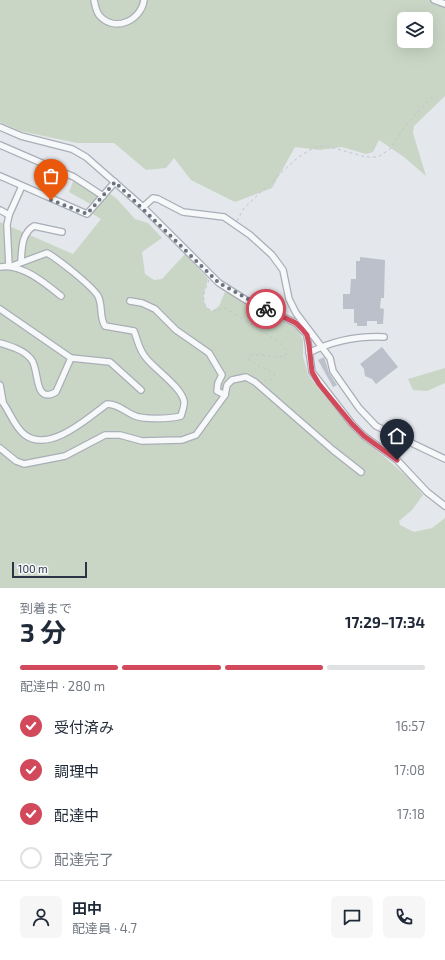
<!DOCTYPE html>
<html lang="ja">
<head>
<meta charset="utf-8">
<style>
	body { margin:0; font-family:"Exo 2","Noto Sans JP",sans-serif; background:#f6f6f7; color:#1f2937; height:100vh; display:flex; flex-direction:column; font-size:15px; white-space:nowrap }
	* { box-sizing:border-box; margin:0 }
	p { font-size:13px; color:#747a83 }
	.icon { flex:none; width:22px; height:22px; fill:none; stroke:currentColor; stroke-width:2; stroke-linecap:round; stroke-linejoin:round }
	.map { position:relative; height:588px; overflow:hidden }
	.details { display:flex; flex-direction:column; background:#fff; flex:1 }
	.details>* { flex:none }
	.controls { position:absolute; left:397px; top:12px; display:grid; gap:8px }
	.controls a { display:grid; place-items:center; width:36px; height:36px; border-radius:6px; background:#fff; box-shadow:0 4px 16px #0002; font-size:20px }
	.scale { position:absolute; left:12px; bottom:10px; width:75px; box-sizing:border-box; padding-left:4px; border:2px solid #2b3445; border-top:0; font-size:11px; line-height:14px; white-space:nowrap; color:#2b3445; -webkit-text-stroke:3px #f4f6f9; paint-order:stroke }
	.pin { position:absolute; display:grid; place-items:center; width:34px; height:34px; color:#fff; margin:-41px -17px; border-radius:50% 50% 50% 0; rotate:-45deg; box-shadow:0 0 4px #0007 }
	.pin .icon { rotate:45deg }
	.courier { position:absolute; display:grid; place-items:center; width:40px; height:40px; margin:-20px; border:3px solid #d1495b; border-radius:50%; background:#fff; color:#222; box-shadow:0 1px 5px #0007 }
	.headline em { font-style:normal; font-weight:700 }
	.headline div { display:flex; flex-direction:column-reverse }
	.headline { display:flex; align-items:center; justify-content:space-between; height:68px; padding:0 20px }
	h1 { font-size:26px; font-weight:700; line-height:30px }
	.bar { display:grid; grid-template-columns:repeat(4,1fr); gap:6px 4px; align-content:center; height:48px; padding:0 20px }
	.bar i { height:5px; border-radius:3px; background:#e0e1e3 }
	.bar .selected { background:#d1495b }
	.bar p { grid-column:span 4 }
	.line { display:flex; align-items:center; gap:10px; padding:0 20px; border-top:1px solid #e0e1e3 }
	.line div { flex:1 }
	.round { display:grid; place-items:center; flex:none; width:42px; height:42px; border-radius:6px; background:#f6f6f7 }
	ol { padding:0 20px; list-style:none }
	li { display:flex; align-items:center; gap:12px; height:44px }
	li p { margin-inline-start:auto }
	li .icon { padding:4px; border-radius:50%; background:#d1495b; color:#fff; stroke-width:4 }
	li:last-child { color:#747a83 }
	li i { width:22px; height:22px; border:2px solid #e0e1e3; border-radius:50% }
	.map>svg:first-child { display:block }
	.green { fill:#c9d6c5; fill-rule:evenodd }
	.building { fill:#bbc0ca }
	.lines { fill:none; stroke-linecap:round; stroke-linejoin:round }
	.minor-casing { stroke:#a9aeb7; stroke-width:8 }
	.path { stroke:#c2c5cb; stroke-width:1; stroke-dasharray:3 3; stroke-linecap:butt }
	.minor { stroke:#f7f8fa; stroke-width:5.5 }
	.done { stroke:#6c737f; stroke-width:4; stroke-dasharray:0 7.2 }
	.route { stroke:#d1495b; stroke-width:5 }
</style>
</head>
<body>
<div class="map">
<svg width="445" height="588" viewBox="0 0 445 588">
	<rect width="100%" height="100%" fill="#e4e7ec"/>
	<!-- green -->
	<g class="green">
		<path d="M0 0H445V96L414 126 413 133 426 176 404 157 379 140 373 152 366 154 342 147 320 150 295 147 272 188 235 202 191 180 174 158 166 168 146 170 114 143H77L20 131 0 122ZM404 19H426V41H404Z"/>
		<path d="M74 179 105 197 109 193 117 199 135 219 148 223 162 238 142 252 145 274 154 280 162 279 185 254 208 279C205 290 198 305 212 311L219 306 225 292 296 326 303 340V356L308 375 353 430 411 480 423 495 412 510 399 521 400 525 414 532 432 528 445 518V588H0V222L73 254 101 219 91 213 96 207 69 192Z"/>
		<path d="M445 368V383L427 391 413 390 408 379Z"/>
	</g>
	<!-- building -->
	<g class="building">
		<path d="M360 257 385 260 384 298H381L380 308 384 309 383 324H377V321H367V326H357V323H354V309H343V294H350L351 279H356V261H360Z"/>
		<path d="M382 347 398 367 376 384 372 379 365 376 364 369 360 364Z"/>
		<path d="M324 357 329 373 337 385 333 387 318 360Z"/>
	</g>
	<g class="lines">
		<defs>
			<g id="minor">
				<path d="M94 0C95 5 96 11 99 15 114 33 141 21 144 0"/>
				<path d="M434 0 445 4"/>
				<path d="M0 127 21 136 72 149 86 157 143 207 219 283 246 300 296 323 307 335 312 372 352 424 364 436 397 460 427 492 445 506"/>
				<path d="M0 145 74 177 103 196"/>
				<path d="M0 176 87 214 115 182"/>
				<path d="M143 207 153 198 158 199 183 212 224 217 250 235 272 255 283 270 289 299 296 313 330 358 333 371 359 408 376 426 445 459"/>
				<path d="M0 210 9 215"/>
				<path d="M21 262C22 249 21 234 34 226L62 232"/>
				<path d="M9 266 7 225 9 215 22 186"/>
				<path d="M0 267C21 263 45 283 61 296"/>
				<path d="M130 301 142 303 155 309 176 330 209 353 222 375 218 383 217 391 225 395"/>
				<path d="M0 309 71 358 110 362 141 390"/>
				<path d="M0 343C10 346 24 350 31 359 40 369 33 405 56 392L71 358"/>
				<path d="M309 353C332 341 358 336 384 337"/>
				<path d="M0 385 3 402"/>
				<path d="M0 399C10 410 13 426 25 435 50 453 88 418 107 404 117 404 123 410 133 415 142 420 170 419 181 416 182 412 185 406 184 401 181 387 156 370 147 359 139 351 138 341 134 331L105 326C99 317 103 305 98 296 92 286 58 259 47 253L12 266"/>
				<path d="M0 448 16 461 24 464 65 456 105 435H120L142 441 182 440 196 435 225 395 227 385 232 380 246 377 255 382 333 450 361 472"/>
			</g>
		</defs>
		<!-- minor casing -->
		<use href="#minor" class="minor-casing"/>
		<!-- path -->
		<g class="path">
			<path d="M237 221 244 208 296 159 308 151 316 147 326 146 366 157H378L390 149 406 125 435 93"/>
			<path d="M209 280C205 291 200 299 208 309L217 311 225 308 279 342 286 349V355C275 361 262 351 249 356V360C257 367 268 368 275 375L272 379 262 381"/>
		</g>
		<!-- minor -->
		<use href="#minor" class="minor"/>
	</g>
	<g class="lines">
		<!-- done -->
		<path class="done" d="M51 200 87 214 115 182 219 283 266 309"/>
		<!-- route -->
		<path class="route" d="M266 309 296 323 302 329 307 335 309 345 312 372 319 384 352 424 364 436 397 460"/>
	</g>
</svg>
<div class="controls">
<a><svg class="icon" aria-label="layers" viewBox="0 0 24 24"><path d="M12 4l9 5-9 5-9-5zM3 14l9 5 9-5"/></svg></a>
</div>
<div class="scale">100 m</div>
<div class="pin" style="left:51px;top:200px;background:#ea580c"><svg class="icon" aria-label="bag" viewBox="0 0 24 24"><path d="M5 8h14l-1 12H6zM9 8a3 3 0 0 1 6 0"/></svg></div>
<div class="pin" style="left:397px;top:460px;background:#1f2937"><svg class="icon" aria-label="home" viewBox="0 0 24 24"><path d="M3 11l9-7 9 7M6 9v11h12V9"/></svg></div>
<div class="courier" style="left:266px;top:309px"><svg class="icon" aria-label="bike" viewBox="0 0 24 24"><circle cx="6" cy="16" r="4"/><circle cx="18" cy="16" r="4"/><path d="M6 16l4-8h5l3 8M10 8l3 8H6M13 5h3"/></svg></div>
</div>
<section class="details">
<div class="headline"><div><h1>3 分</h1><p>到着まで</p></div><em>17:29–17:34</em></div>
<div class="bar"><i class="selected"></i><i class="selected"></i><i class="selected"></i><i></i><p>配達中 · 280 m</p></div>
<ol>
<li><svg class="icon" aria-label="check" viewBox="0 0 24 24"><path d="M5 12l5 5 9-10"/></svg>受付済み<p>16:57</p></li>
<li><svg class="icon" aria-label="check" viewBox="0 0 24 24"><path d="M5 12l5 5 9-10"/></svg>調理中<p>17:08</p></li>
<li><svg class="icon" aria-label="check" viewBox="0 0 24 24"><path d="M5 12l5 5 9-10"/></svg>配達中<p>17:18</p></li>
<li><i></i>配達完了</li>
</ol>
<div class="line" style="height:72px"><a class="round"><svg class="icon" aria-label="person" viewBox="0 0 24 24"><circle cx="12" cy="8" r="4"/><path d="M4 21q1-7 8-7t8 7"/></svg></a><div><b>田中</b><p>配達員 · 4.7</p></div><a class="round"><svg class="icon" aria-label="chat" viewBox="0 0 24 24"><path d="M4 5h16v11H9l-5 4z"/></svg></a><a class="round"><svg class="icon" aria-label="phone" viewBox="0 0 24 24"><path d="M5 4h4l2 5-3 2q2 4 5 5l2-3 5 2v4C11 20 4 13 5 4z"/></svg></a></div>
</section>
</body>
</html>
